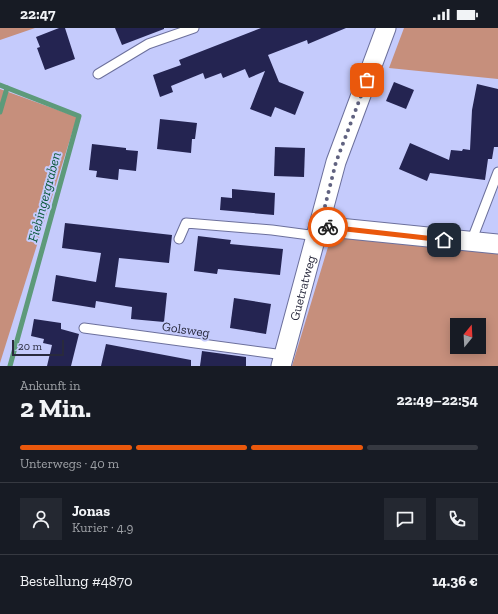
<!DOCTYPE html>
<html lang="de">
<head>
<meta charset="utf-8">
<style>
	body { margin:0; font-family:"Zilla Slab",serif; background:#242831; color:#f1f3f6; height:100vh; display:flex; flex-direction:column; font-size:15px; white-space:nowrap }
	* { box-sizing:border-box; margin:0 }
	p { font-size:13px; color:#9ea1a6 }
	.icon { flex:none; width:22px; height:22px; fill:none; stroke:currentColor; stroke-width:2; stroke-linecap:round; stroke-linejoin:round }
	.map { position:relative; height:338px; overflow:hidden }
	.panel { display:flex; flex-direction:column; background:#171b24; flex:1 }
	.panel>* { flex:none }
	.needle { width:26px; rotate:18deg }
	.tools { position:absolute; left:450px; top:290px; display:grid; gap:8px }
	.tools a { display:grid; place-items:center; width:36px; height:36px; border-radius:0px; background:#171b24; box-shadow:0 2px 10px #0003; font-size:20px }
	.scale { position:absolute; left:12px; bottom:10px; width:52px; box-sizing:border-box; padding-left:4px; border:2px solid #292a3d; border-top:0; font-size:11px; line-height:14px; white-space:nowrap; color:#292a3d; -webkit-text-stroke:3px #c5cbfc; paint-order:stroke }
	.pin { position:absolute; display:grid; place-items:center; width:34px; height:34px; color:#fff; margin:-17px; border-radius:8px; box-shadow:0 2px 6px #0006 }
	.courier { position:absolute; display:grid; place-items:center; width:40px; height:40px; margin:-20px; border:3px solid #ea580c; border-radius:50%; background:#fff; color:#222; box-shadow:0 1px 5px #0007 }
	.headline em { font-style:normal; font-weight:700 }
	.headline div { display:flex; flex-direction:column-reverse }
	.headline { display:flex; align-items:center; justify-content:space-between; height:68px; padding:0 20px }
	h1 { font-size:26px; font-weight:700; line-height:30px }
	.bar { display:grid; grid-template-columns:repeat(4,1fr); gap:6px 4px; align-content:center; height:48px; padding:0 20px }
	.bar i { height:5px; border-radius:3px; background:#363941 }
	.bar .current { background:#ea580c }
	.bar p { grid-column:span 4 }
	.line { display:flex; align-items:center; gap:10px; padding:0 20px; border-top:1px solid #363941 }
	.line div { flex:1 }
	.round { display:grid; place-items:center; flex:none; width:42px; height:42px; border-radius:0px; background:#242831 }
	.status { display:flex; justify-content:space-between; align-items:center; height:28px; padding:0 20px; background:#171b24; direction:ltr }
	.status svg { height:11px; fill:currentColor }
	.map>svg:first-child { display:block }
	.green { fill:#c68f7c; fill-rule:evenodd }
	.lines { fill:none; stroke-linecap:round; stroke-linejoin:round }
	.stream { stroke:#5d9a7a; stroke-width:5 }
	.building { fill:#242451 }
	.service-casing { stroke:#6c709c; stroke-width:11 }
	.minor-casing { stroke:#6c709c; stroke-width:21 }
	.service { stroke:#fff; stroke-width:9 }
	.minor { stroke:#fff; stroke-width:19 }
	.done { stroke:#606280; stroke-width:4; stroke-dasharray:0 7.2 }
	.route { stroke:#ea580c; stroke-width:5 }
	.labels { text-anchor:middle; stroke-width:4; stroke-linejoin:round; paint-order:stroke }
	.street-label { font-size:13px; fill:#292a3d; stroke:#c5cbfc }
	.water-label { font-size:14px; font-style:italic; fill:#0a593a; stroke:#c5cbfc }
</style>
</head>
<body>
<div class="status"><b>22:47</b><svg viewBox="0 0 49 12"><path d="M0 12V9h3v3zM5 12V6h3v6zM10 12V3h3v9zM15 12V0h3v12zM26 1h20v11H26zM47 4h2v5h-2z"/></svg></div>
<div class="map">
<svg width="498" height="338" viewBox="0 0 498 338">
	<rect width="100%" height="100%" fill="#c5cbfc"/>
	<!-- green -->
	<g class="green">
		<path d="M0 0H35L0 12Z"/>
		<path d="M404 0H498V51L389 40Z"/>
		<path d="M0 61 77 89 0 335Z"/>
		<path d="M331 209 498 223V338H292ZM457 297H479V319H457Z"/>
	</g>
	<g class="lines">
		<!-- stream -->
		<g class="stream">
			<path d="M0 57 79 88 10 338"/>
			<path d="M0 84 7 60"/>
		</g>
	</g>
	<!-- building -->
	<g class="building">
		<path d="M59 0H65L75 31 45 42 37 20 40 19 36 9Z"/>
		<path d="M115 0H164V1L122 17Z"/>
		<path d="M261 0H346L308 16 307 12 268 27 279 54 304 64 295 87 275 79 271 89 250 81 265 43 249 50 245 41 223 50 221 45 205 51 203 45 171 58 173 64 160 69 153 47 181 37 179 32Z"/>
		<path d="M394 54 414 62 406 81 386 73Z"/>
		<path d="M477 56 498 61V119H494L492 131H488L485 152 430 145 427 153 399 141 410 115 449 132 451 122 462 123 463 121 470 122 472 82Z"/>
		<path d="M160 91 197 95 195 111H192L191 125 157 121Z"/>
		<path d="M92 116 126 120V122L138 123 136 143 119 141 118 152 96 149 97 143 89 142Z"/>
		<path d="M275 119 305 120 304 149 274 148Z"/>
		<path d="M232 161 275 165 274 187 220 182 221 169 232 170Z"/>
		<path d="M65 195 172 207 169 235 119 230 115 259 167 265 164 294 131 291 132 279 96 273 95 280 52 273 56 247 96 254 101 225 62 220Z"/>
		<path d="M198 208 231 212 230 216 283 221 280 247 218 241 217 246 194 243Z"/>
		<path d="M234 270 271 276 266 306 230 300Z"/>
		<path d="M34 291 61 295V301L79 306 71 338H47L52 317 43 315 44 311 31 308Z"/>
		<path d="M106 316 191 332V338H101Z"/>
		<path d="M202 323 246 329V338H200Z"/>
	</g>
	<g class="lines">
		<defs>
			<g id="service">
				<path d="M98 46 148 16 194 0"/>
				<path d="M179 211 186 195 272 202 317 208"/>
				<path d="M471 214 498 144"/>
				<path d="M84 300 284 327"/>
			</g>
			<g id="minor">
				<path d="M319 198 498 216"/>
				<path id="s1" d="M281 338 336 134 386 0"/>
			</g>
		</defs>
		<!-- service casing -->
		<use href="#service" class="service-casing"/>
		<!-- minor casing -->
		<use href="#minor" class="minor-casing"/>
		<!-- service -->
		<use href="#service" class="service"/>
		<!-- minor -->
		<use href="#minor" class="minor"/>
	</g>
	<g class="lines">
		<!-- done -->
		<path class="done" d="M328 199 320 198 336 134 367 52"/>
		<!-- route -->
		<path class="route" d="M328 199 444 212"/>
	</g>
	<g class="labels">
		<!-- street labels -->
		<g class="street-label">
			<text dy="5" stroke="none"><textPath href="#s1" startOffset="81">Guetratweg</textPath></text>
			<text transform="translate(186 301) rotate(8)" y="5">Golsweg</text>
		</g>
		<!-- water labels -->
		<g class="water-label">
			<text transform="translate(44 169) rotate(-75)" y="5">Fiebingergraben</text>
		</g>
	</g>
</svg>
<div class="tools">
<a><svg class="needle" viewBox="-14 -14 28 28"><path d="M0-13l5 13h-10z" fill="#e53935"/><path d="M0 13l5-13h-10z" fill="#9ea1a6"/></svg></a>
</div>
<div class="scale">20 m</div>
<div class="pin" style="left:367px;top:52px;background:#ea580c"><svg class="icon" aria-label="bag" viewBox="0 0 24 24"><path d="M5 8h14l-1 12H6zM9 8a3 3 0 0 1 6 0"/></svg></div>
<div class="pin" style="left:444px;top:212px;background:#1f2937"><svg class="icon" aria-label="home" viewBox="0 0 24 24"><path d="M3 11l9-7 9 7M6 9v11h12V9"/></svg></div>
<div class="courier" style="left:328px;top:199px"><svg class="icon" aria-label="bike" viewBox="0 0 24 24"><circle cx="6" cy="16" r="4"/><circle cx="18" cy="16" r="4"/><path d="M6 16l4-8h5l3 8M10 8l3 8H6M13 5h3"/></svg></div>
</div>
<section class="panel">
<div class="headline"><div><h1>2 Min.</h1><p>Ankunft in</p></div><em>22:49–22:54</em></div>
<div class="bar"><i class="current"></i><i class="current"></i><i class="current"></i><i></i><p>Unterwegs · 40 m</p></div>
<div class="line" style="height:72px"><a class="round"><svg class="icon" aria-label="person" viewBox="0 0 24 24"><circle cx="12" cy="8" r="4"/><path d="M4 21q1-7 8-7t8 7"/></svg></a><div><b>Jonas</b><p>Kurier · 4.9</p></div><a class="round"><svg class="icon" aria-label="chat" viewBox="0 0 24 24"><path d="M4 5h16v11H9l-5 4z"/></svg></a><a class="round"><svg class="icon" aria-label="phone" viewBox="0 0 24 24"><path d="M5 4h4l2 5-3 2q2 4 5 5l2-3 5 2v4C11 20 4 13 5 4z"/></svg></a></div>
<div class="line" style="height:52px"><div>Bestellung #4870</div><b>14.36 €</b></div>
</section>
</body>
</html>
